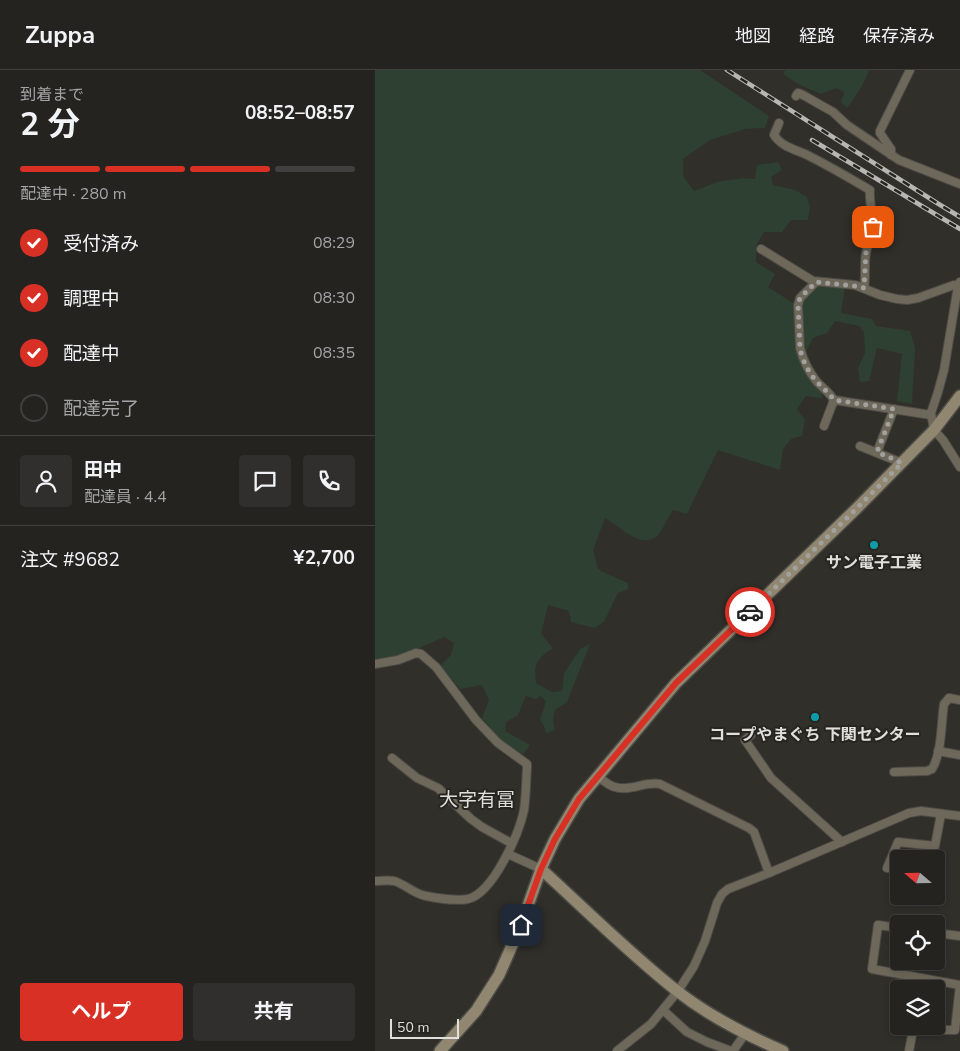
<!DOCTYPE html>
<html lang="ja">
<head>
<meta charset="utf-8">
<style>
	body { margin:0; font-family:"Nunito Sans","Noto Sans JP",sans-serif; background:#302f2d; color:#f1f3f6; height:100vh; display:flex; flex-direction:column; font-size:19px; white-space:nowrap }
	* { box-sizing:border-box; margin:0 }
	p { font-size:16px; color:#a3a4a5 }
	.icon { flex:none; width:28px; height:28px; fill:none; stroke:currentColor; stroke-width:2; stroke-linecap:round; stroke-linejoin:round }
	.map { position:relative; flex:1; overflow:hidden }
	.side { display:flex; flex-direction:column; background:#242320; width:375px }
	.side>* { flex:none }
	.needle { width:32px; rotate:290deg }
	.fabs { position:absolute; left:515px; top:780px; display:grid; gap:10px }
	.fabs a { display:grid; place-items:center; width:55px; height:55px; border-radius:5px; background:#242320; box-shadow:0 2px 8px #0003,0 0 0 1px #41403e; font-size:25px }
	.scale { position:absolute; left:15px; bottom:12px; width:69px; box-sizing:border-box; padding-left:5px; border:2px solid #e0dfdc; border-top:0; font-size:14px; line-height:18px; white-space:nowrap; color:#e0dfdc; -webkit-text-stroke:4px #262520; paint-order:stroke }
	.pin { position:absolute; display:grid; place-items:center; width:42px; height:42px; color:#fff; margin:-21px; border-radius:10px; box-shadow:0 2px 8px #0006 }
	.courier { position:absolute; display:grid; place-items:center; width:50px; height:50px; margin:-25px; border:4px solid #d93025; border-radius:50%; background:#fff; color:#222; box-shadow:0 1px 6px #0007 }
	.head em { font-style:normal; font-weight:700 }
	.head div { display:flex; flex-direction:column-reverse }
	.head { display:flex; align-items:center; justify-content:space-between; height:85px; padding:0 20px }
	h1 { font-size:32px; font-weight:700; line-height:38px }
	.bar { display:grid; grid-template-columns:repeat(4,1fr); gap:8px 5px; align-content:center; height:60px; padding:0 20px }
	.bar i { height:6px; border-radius:4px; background:#41403e }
	.bar .active { background:#d93025 }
	.bar p { grid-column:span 4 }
	.line { display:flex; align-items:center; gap:12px; padding:0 20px; border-top:1px solid #41403e }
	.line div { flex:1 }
	.round { display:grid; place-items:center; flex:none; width:52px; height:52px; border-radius:5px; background:#302f2d }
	ol { padding:0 20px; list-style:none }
	li { display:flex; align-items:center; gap:15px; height:55px }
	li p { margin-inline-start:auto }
	li .icon { padding:5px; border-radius:50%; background:#d93025; color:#fff; stroke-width:4 }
	li:last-child { color:#a3a4a5 }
	li i { width:28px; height:28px; border:2px solid #41403e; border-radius:50% }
	.primary-button { display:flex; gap:10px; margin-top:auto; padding:10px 20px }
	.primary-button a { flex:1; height:58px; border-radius:5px; background:#d93025; color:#fff; font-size:20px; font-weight:700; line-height:58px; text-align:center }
	.primary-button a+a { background:#302f2d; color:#f1f3f6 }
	header { display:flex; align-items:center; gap:30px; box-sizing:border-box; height:70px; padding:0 25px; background:#242320; border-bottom:1px solid #41403e }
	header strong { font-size:24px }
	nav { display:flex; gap:28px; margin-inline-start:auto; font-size:18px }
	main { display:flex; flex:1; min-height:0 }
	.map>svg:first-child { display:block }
	.green { fill:#2d4032 }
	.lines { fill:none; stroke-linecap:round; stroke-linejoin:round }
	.street-casing { stroke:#4c4b46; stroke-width:10 }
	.secondary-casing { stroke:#4c4b46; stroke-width:14 }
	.street { stroke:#6e685a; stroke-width:8 }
	.secondary { stroke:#918771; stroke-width:11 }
	.rail-casing { stroke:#b7b6b3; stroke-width:4.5 }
	.rail { stroke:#262520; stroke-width:2.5; stroke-dasharray:8; stroke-linecap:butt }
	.done { stroke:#a2a19e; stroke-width:5; stroke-dasharray:0 9 }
	.route { stroke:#d93025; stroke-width:6 }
	.culture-dot { fill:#0f9aa8; stroke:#262520; stroke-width:2 }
	.labels { text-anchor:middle; stroke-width:4; stroke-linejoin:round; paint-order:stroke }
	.poi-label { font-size:16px; font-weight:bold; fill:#e0dfdc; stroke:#262520 }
	.quarter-label { font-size:19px; fill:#e0dfdc; stroke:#262520 }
</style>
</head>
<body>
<header>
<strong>Zuppa</strong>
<nav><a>地図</a><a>経路</a><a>保存済み</a></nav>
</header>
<main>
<section class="side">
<div class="head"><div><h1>2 分</h1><p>到着まで</p></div><em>08:52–08:57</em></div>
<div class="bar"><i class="active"></i><i class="active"></i><i class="active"></i><i></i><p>配達中 · 280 m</p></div>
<ol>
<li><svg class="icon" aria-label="check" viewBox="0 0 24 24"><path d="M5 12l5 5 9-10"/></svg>受付済み<p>08:29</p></li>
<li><svg class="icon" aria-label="check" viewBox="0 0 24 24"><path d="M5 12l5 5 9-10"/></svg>調理中<p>08:30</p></li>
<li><svg class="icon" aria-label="check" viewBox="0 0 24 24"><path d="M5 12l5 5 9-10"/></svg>配達中<p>08:35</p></li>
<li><i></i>配達完了</li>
</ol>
<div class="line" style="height:90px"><a class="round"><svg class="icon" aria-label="person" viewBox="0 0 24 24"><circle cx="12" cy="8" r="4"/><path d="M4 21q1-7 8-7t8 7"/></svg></a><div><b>田中</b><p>配達員 · 4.4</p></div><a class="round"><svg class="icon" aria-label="chat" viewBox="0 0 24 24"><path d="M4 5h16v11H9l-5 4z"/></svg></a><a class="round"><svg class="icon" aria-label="phone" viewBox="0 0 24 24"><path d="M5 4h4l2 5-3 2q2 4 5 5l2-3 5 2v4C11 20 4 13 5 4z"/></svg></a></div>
<div class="line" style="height:65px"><div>注文 #9682</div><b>¥2,700</b></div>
<div class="primary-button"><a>ヘルプ</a><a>共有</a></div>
</section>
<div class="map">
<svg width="585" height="981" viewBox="0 0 585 981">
	<rect width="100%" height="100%" fill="#302f2a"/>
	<!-- green -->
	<g class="green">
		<path d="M0 0H325L394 46 390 58 370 59 335 70 308 89V106L319 121 342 112 368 108 380 109 382 95 403 92 407 100 396 107 398 115 420 120 432 127 435 137 433 150H416L407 162H389L381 176V192L400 204 393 217 420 234 442 215 470 217 466 243 497 249 501 256 535 261 540 278 537 334 522 331 527 284 502 278 494 311 485 312 483 298 490 283 489 263 484 256 460 251 452 263 438 268 425 293 435 307 447 318V328L431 326 422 339 430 350 427 366 416 369 408 379 405 400 343 380 312 444 298 440C294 446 287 461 283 465 266 481 245 456 230 448L218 480 223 499 228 502 253 513V519L243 523 229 552 219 558 196 552 194 541 173 535 166 564 178 578C161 590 159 592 161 613L177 622 187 621 189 603 205 579 215 574 192 632 180 640 178 650 180 660 171 663 169 656 165 650 171 631 166 626 161 629 151 626 143 645 131 652 130 661 155 675 148 684 129 673 107 648 114 630 107 615 85 619 65 596 76 585 79 573 69 567 36 582 0 591Z"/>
		<path d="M410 0H494C489 14 481 26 472 38L466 32 469 22 461 18 446 24 425 15 408 4Z"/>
	</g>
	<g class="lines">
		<defs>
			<g id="street">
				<path d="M421 26 423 23 428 25 458 42 472 55 524 90 585 114"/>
				<path d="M404 53 399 65C407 78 424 80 436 87 456 97 476 109 495 120 494 132 498 144 497 156 497 165 493 173 491 183 489 194 491 207 489 218"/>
				<path d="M516 85V79L505 63V61L535 0"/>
				<path d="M386 179 438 211 480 215 505 225 522 229 532 230 543 228 579 215 583 216"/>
				<path d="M441 212 425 228 423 235 425 278C428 290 434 302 442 312 448 318 454 322 459 330"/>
				<path d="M585 212 583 216 569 300 563 322 556 343 559 360 568 370 585 397"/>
				<path d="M449 356 459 330 556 345"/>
				<path d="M485 376 527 393"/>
				<path d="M502 382 519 339"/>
				<path d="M0 594 23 590 41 583 46 584 61 597 101 650 123 673 152 694V698C151 712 151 727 149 740 144 764 118 823 93 829 82 831 61 828 51 826 39 824 30 814 19 811 13 810 7 811 0 811"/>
				<path d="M376 665 370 670 396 708 467 772"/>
				<path d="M563 681 585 685"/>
				<path d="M17 688 42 708 63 718 96 749 107 757 136 773"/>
				<path d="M519 702 552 701 557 699C567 683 566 653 569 634L574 628 585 630"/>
				<path d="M222 706C228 710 234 716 240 717 255 722 270 711 285 714L374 758 379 762 394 803"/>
				<path d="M133 784 166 799"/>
				<path d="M512 798 523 772 560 776 566 744"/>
				<path d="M524 858 503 855 497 899 585 915"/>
				<path d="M561 863 585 866"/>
				<path d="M288 940 312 962 332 972 356 981"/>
				<path d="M242 981 276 954 303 921 319 896 330 871 342 833 347 824 353 819 394 803 534 743 546 741 585 746"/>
				<path d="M358 981 370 964"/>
				<path d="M534 981 538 960H580L585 915"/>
			</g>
			<g id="secondary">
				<path d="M166 799C211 840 254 883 302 921 334 946 371 965 408 981"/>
				<path d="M65 981 101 941 124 905 146 855 166 799 180 769 204 729 301 613 481 439 559 360 585 326"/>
			</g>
		</defs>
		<!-- street casing -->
		<use href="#street" class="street-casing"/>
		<!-- secondary casing -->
		<use href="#secondary" class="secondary-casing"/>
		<!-- street -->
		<use href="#street" class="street"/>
		<!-- secondary -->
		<use href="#secondary" class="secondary"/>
		<defs>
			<g id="rail">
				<path d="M352 0 562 133 585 147"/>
				<path d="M437 70 585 159"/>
			</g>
		</defs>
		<!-- rail casing -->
		<use href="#rail" class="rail-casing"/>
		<!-- rail -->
		<use href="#rail" class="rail"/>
	</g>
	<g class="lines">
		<!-- done -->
		<path class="done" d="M375 542 481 439 527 393 502 382 519 339 459 330C454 323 448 318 442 312 434 303 427 290 425 278L423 235 425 228 441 212 480 216 489 218 491 182 496 168 498 157"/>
		<!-- route -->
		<path class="route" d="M146 855 166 799 180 769 204 729 301 613 375 542"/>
	</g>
	<!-- markers -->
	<g class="culture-dot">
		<circle cx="499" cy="475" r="5"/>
		<circle cx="440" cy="647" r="5"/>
	</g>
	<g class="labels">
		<!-- poi labels -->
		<g class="poi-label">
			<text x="499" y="498">サン電子工業</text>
			<text x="440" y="670">コープやまぐち 下関センター</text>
		</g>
		<!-- quarter labels -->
		<g class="quarter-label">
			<text x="102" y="736">大字有冨</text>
		</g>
	</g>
</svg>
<div class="fabs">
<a><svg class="needle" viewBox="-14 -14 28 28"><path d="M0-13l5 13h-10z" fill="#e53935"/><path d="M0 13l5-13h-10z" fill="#a3a4a5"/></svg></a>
<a><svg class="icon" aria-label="locate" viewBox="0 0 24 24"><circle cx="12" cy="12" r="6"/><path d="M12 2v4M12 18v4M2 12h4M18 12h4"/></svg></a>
<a><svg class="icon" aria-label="layers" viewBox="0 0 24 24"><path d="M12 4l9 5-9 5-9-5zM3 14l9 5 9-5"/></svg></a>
</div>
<div class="scale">50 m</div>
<div class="pin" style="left:498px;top:157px;background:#ea580c"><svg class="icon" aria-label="bag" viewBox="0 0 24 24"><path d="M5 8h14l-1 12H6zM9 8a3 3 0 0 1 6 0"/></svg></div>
<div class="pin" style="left:146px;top:855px;background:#1f2937"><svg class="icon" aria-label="home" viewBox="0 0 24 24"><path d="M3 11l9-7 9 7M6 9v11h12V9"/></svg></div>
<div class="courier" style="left:375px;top:542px"><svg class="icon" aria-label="car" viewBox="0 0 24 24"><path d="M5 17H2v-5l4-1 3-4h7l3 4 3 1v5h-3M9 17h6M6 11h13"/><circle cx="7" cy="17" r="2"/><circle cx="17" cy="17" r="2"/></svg></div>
</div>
</main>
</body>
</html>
